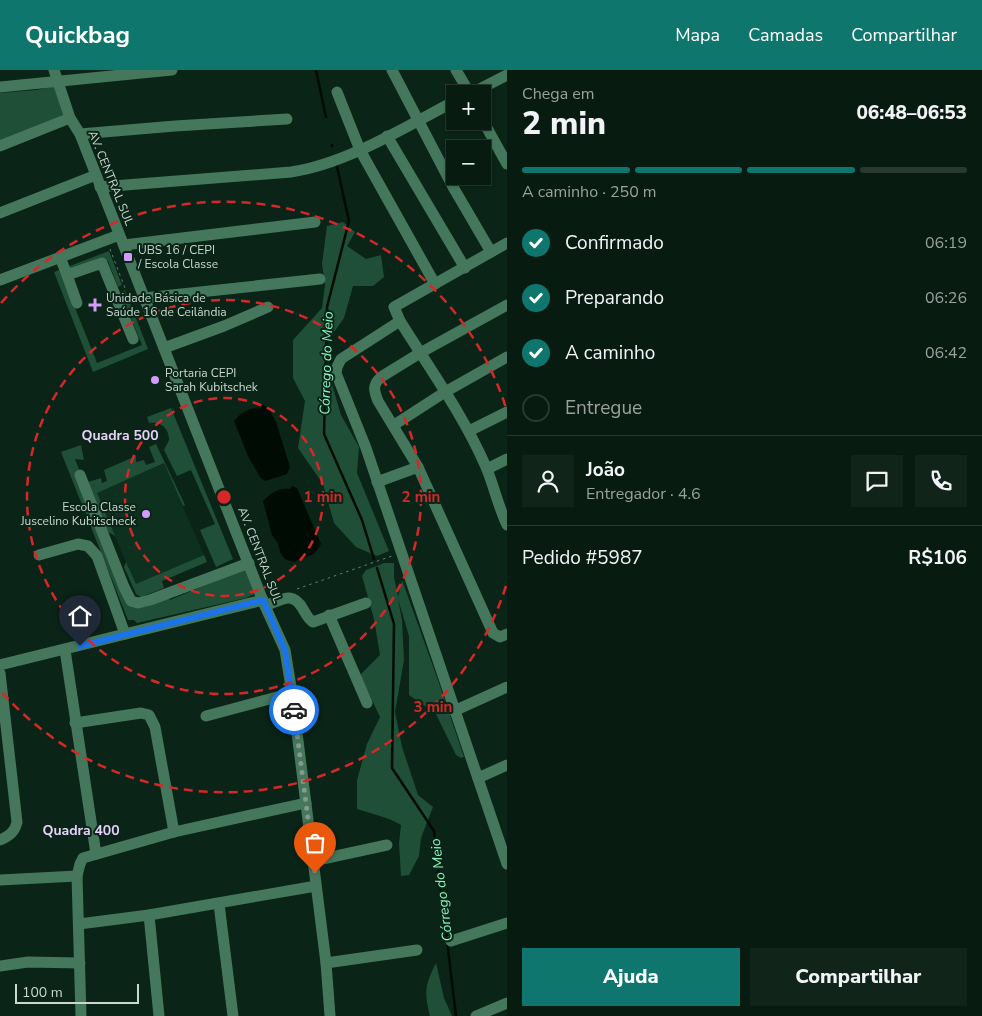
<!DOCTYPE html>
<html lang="pt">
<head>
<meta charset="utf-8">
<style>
	body { margin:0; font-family:"Nunito Sans",sans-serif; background:#11241a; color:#f1f3f6; height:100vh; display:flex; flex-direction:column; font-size:19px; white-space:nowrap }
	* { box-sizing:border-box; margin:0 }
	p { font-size:16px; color:#98a19f }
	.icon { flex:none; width:28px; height:28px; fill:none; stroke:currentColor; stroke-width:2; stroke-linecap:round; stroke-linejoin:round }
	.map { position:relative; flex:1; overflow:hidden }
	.side { display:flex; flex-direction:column; background:#081b11; width:475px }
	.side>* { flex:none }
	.buttons { position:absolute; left:446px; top:15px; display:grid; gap:10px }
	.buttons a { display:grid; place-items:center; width:45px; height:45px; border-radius:0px; background:#081b11; box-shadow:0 1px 4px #0004,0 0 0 1px #293931; font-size:25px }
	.scale { position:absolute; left:15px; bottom:12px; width:124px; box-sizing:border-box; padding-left:5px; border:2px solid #c9d8cf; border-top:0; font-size:14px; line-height:18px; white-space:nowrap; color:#c9d8cf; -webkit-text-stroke:4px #0a2417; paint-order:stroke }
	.pin { position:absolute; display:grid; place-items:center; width:42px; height:42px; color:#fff; margin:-51px -21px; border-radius:50% 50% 50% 0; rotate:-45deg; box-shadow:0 0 5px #0007 }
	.pin .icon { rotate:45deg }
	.courier { position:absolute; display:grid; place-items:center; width:50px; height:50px; margin:-25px; border:4px solid #1a73e8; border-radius:50%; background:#fff; color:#222; box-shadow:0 1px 6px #0007 }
	.head em { font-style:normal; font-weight:800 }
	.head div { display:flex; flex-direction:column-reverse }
	.head { display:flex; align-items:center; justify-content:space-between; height:85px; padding:0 15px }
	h1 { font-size:32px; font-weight:800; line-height:38px }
	.bar { display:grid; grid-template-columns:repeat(4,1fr); gap:8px 5px; align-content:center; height:60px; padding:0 15px }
	.bar i { height:6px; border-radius:4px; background:#293931 }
	.bar .current { background:#0f766e }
	.bar p { grid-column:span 4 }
	.line { display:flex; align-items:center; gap:12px; padding:0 15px; border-top:1px solid #293931 }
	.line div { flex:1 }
	.round { display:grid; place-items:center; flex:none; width:52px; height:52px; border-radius:0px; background:#11241a }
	ol { padding:0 15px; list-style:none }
	li { display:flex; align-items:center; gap:15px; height:55px }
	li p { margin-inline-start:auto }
	li .icon { padding:5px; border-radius:50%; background:#0f766e; color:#fff; stroke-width:4 }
	li:last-child { color:#98a19f }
	li i { width:28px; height:28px; border:2px solid #293931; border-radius:50% }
	.button { display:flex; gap:10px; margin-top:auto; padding:10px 15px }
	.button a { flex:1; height:58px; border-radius:0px; background:#0f766e; color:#fff; font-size:20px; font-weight:800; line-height:58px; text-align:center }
	.button a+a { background:#11241a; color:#f1f3f6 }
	header { display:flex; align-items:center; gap:30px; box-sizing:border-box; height:70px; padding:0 25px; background:#0f766e; color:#fff }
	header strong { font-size:24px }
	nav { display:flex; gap:28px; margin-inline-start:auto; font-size:18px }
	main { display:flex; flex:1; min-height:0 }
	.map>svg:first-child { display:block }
	.built { fill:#0d301f }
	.green { fill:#1f4f37 }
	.water { fill:#000b03 }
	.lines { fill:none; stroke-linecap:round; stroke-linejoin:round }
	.stream { stroke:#000b03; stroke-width:2.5 }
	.path { stroke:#6c8075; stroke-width:1; stroke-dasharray:2.5 4; stroke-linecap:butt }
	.minor { stroke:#44775b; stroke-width:11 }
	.done { stroke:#86998f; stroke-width:5; stroke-dasharray:0 9 }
	.route { stroke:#1a73e8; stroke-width:6 }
	.ring { fill:none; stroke:#d62828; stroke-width:2.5; stroke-dasharray:9 6 }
	.poi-dot { fill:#d29cfd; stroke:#0a2417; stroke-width:2 }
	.labels { text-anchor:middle; stroke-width:4; stroke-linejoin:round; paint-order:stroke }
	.street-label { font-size:12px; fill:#c9d8cf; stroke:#0a2417 }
	.poi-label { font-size:12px; fill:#c9d8cf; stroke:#0a2417; text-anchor:start }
	.water-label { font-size:14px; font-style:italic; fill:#8ef7bf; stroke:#0a2417 }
	.neighbourhood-label { font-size:14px; font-weight:bold; fill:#e6d1fa; stroke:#0a2417 }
	.centre { fill:#d62828; stroke:#0a2417; stroke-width:2.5 }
	.ring-label { font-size:15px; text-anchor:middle; font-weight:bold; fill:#d62828; stroke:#0a2417; stroke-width:4; stroke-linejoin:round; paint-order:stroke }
</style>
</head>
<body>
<header>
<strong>Quickbag</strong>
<nav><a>Mapa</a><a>Camadas</a><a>Compartilhar</a></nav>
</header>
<main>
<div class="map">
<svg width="507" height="946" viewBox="0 0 507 946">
	<rect width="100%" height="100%" fill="#0a2417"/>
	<!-- built -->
	<path class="built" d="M164 393 204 485 136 515 96 423Z"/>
	<!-- green -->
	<g class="green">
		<path d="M56 16 66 44 0 71V23L36 20Z"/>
		<path d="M343 152 355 162 347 176 366 189 381 185 384 207 373 216H353L344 248 326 273 327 297 341 345 359 377 357 403 389 481 377 486 356 477 334 453 323 414 298 378 305 331 293 308V270L322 238 325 215 322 194 327 156Z"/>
		<path d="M109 181 122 215 118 217 108 191 103 189 62 205 97 293 142 275 120 222 125 220 148 279 93 302 54 202Z"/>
		<path d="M171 338 233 489 216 497 200 460 215 454 191 400 177 406 164 380 169 370C169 358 161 351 149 353L147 347Z"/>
		<path d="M156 374 185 435 183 436 164 393 97 423 115 466 108 462 88 412 101 408 102 413 107 411 104 400 136 386V392L144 390 146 395 155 392 149 377Z"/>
		<path d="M81 375 84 390 75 389 130 532 168 526 170 530 220 509 245 496 255 524 246 528 137 553 134 550H128L61 382Z"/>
		<path d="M204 485 207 492 162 511 164 518 141 527 136 524 124 497 126 492 136 514Z"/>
		<path d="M384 493H394V507L398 527 402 510 439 613 464 687 461 688 456 685 436 644 409 625V566L398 529 402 550 404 590 395 642 402 677 418 725 433 737 421 768 419 786 409 805 401 806 399 773 401 755C388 747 372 744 357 739V710L367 674 380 647 360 605 380 585 374 549 362 506 366 500Z"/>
		<path d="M436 893 444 928 452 946H430C424 921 425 915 436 893Z"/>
	</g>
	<!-- water -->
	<g class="water">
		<path d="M263 335 268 337 276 352 290 397 287 404 265 411 260 407 248 386 234 351C242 342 249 337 261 338Z"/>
		<path d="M292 416 297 418 321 474 314 484 294 492 285 489 280 482 278 473 272 465 263 431C271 423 278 418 290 419Z"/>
	</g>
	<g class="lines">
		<!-- stream -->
		<g class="stream">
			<path d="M316 0 326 47"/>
			<path d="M332 75V76"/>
			<path d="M336 92 349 151 327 237 324 364 362 450 374 489"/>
			<path d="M377 498 394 554 392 698 434 761 456 946"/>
		</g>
		<!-- path -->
		<g class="path">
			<path d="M110 179 125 218 123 219"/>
			<path d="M297 519 392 486"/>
		</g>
		<!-- minor -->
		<g class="minor">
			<path d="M54 0 70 48 80 64 265 536 285 580 292 623 326 893 330 946"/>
			<path d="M392 0 453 117 491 182"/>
			<path d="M456 0 470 24"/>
			<path d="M0 17 172 0"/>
			<path d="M337 22 360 80 435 214"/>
			<path d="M470 24 507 5"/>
			<path d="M482 49 507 94"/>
			<path d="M80 64 175 56 287 49"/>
			<path d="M387 66 465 198"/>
			<path d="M0 76 70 48"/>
			<path d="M100 117 291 102C346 94 405 57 455 31"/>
			<path d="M0 143 96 105"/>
			<path d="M507 173 394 237 400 251C430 299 464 346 486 397 494 416 498 436 507 455"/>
			<path d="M124 175 315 152"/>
			<path d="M60 187 67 205 102 193 133 269"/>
			<path d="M67 205 77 233"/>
			<path d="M0 210 119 165"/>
			<path d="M144 228 320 209"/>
			<path d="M507 235 420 283 381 307C372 315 374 321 378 331L418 397 493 563 500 567 507 564"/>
			<path d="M400 251 341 289 337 297 336 303 366 378 507 794"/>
			<path d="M164 278 224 256 268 237"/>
			<path d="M394 355 445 322 507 287"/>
			<path d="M469 361 507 342"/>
			<path d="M487 399 507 389"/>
			<path d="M80 405 124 517 131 531 138 533 150 530 249 493"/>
			<path d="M377 412 418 397"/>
			<path d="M39 485 78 474 88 476 97 486 125 564"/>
			<path d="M265 536C282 530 292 520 303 539 306 544 308 549 313 552L366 533"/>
			<path d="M329 545 367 633"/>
			<path d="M65 580 96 784"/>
			<path d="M0 595 263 530"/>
			<path d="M0 603 17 752C15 762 9 766 0 770"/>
			<path d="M454 641 507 617"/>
			<path d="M206 646 292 623"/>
			<path d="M75 653 141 643 149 645 155 657 174 762"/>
			<path d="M478 708 507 695"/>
			<path d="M313 791 387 775"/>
			<path d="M0 810 77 806"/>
			<path d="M219 834 233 946"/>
			<path d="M149 845 159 946"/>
			<path d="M79 854 149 845 316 816"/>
			<path d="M451 871 507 853"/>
			<path d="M326 893 417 880"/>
			<path d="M0 896 28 892 80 893"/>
			<path d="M81 946 77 806 80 794 83 788 174 762 306 733"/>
			<path d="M476 946 507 933"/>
		</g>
	</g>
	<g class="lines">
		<!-- done -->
		<path class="done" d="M294 640 315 803"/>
		<!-- route -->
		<path class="route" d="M80 576 263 530 285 580 294 640"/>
	</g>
	<!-- distance rings -->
	<g class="ring">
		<circle cx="224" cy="427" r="99"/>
		<circle cx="224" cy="427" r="197"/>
		<path d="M506 516A296 296 0 0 1 1 621M1 233A296 296 0 0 1 506 338"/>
	</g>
	<!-- markers -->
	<g class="poi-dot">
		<rect x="123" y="182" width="10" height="10" rx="2.5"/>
		<path d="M92.5 227.5h5v5h5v5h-5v5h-5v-5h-5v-5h5z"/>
		<circle cx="155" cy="310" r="5"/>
		<circle cx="146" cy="444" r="5"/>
	</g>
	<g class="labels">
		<!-- street labels -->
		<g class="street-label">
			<text transform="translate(111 108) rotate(68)" y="4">AV. CENTRAL SUL</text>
			<text transform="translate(260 485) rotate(69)" y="4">AV. CENTRAL SUL</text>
		</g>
		<!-- poi labels -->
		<g class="poi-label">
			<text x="138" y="184">UBS 16 / CEPI<tspan x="138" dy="14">/ Escola Classe</tspan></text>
			<text x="106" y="232">Unidade Básica de<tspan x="106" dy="14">Saúde 16 de Ceilândia</tspan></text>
			<text x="165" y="307">Portaria CEPI<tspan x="165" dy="14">Sarah Kubitschek</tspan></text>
			<text x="136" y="441" text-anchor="end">Escola Classe<tspan x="136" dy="14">Juscelino Kubitscheck</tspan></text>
		</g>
		<!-- water labels -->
		<g class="water-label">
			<text transform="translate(326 293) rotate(-88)" y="5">Córrego do Meio</text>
			<text transform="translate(441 820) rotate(-97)" y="5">Córrego do Meio</text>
		</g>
		<!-- neighbourhood labels -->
		<g class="neighbourhood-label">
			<text x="120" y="370">Quadra 500</text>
			<text x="81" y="765">Quadra 400</text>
		</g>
	</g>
	<circle cx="224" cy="427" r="8" class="centre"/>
	<g class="ring-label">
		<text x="323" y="432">1 min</text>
		<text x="421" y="432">2 min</text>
		<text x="433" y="642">3 min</text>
	</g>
</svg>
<div class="buttons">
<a>+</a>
<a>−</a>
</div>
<div class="scale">100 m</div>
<div class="pin" style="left:315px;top:803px;background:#ea580c"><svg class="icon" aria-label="bag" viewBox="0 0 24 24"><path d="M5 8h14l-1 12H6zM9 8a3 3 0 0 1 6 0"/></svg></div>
<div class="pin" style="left:80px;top:576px;background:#1f2937"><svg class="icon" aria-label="home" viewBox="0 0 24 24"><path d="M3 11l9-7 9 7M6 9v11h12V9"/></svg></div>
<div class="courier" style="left:294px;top:640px"><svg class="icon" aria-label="car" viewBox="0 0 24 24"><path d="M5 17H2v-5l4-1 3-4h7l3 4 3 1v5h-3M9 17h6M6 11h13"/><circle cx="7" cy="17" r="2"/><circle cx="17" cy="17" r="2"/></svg></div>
</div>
<section class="side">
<div class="head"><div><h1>2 min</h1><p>Chega em</p></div><em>06:48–06:53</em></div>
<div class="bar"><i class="current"></i><i class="current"></i><i class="current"></i><i></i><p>A caminho · 250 m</p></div>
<ol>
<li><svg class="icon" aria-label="check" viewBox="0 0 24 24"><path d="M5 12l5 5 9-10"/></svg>Confirmado<p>06:19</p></li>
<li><svg class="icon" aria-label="check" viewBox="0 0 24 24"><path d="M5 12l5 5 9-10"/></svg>Preparando<p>06:26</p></li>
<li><svg class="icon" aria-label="check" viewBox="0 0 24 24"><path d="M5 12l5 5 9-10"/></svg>A caminho<p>06:42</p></li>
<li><i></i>Entregue</li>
</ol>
<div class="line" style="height:90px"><a class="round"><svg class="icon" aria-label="person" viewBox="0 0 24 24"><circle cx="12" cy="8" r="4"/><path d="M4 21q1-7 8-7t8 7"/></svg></a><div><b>João</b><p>Entregador · 4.6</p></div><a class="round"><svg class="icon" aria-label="chat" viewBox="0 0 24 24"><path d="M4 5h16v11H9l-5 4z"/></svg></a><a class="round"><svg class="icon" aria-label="phone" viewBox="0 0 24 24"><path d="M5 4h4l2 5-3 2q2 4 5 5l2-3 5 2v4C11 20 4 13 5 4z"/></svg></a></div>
<div class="line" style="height:65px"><div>Pedido #5987</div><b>R$106</b></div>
<div class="button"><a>Ajuda</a><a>Compartilhar</a></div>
</section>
</main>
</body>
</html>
